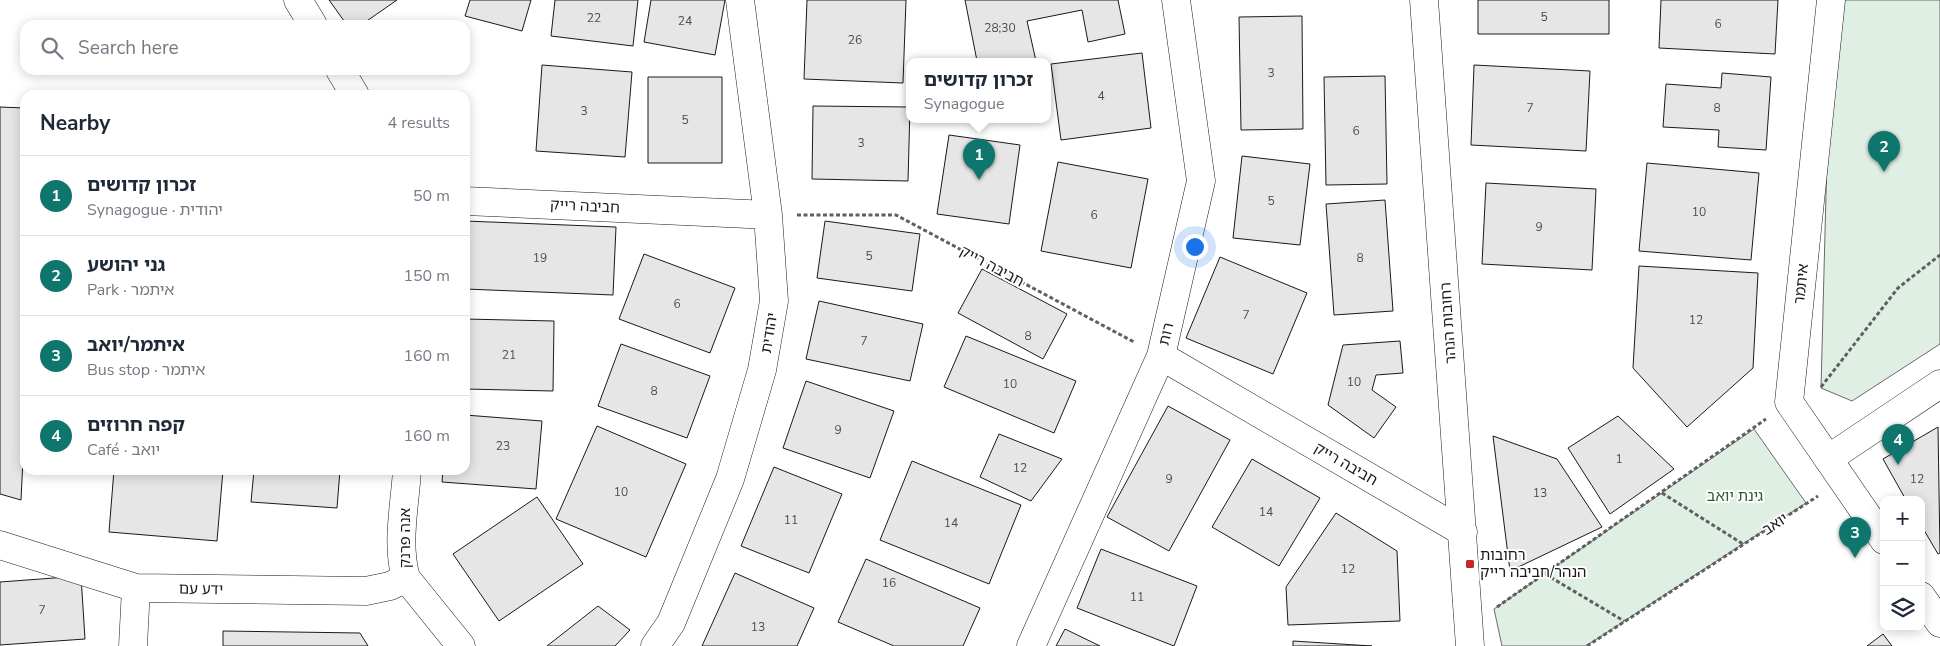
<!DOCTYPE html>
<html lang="en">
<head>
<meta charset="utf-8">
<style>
  :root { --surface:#fff; --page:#f2f2f3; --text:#1f2937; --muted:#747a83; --line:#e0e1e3; --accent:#0f766e }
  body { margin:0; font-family:"Nunito Sans","Noto Sans Hebrew",sans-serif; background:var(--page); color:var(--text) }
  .controls { position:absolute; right:15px; bottom:15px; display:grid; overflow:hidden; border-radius:10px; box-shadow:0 2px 12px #0003 }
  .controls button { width:45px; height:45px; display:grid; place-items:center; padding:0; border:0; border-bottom:1px solid var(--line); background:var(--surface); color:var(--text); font:25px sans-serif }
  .you { position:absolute; left:1194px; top:246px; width:18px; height:18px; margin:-12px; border:4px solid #fff; border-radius:50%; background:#1a73e8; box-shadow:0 0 0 8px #1a73e833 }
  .badge { display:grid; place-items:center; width:32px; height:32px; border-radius:50%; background:var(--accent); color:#fff; font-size:16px; font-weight:700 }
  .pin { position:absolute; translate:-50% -41px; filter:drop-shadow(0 1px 2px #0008) }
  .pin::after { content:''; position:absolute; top:26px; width:18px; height:15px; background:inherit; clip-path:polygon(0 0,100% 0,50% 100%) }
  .popup { position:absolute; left:906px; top:58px; width:145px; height:65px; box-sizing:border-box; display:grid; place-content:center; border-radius:10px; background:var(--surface); filter:drop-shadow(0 1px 4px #0005); font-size:16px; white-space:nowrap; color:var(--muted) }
  .popup b { font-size:19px; color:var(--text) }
  .popup::after { content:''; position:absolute; left:50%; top:100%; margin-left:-10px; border:10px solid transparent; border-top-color:var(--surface) }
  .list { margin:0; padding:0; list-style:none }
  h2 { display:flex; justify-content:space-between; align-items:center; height:65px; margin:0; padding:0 20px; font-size:21px }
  h2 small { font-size:16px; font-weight:400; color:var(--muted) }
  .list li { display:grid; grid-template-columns:32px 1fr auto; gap:15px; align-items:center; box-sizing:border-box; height:80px; padding:0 20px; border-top:1px solid var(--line) }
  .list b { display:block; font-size:19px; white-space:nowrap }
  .list p { margin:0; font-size:16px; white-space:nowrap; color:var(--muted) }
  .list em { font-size:16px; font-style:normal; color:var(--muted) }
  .icon { flex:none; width:28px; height:28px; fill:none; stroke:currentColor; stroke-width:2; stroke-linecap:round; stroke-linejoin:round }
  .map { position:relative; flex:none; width:1940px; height:646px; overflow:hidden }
  .search { position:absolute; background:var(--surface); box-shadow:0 2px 12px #0003; left:20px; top:20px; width:450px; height:55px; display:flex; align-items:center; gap:12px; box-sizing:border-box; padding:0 18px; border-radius:15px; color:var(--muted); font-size:19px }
  .panel { position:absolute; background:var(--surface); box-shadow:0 2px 12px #0003; left:20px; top:90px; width:450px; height:385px; border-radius:15px }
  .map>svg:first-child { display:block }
  .green { fill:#e0efe3; stroke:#6a6a6a }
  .building { fill:#e6e6e6; stroke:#1a1a1a }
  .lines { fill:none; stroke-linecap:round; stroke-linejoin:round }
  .minor-casing { stroke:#1a1a1a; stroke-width:29 }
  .path { stroke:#5f5f5f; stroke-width:3; stroke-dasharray:4 2.5; stroke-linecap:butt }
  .minor { stroke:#fff; stroke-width:28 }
  .poi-dot { fill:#c62828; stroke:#fff; stroke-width:2 }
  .labels { text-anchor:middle; stroke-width:4; stroke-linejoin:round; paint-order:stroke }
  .number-label { font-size:12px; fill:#4d4d4d }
  .street-label { font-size:15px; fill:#1a1a1a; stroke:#fff }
  .park-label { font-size:15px; fill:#2b5a34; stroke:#fff }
  .poi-label { font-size:15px; fill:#1a1a1a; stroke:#fff; text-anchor:start }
</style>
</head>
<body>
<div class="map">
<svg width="1940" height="646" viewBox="0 0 1940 646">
  <rect width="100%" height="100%" fill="#fff"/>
  <path class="green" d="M1831,0h109v344l-88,57 -31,-13z
    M1754,429l52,74 -220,143h-84l-8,-37z"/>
  <path class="building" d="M329,0h68l-36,25h-14z
    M470,0h61l-9,31 -57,-15z
    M555,0h83l-5,46 -82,-10z
    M651,0h74l-10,55 -71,-13z
    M807,0h99l-3,83 -99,-4z
    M965,0h153l7,34 -37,8 -6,-32 -55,11 9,40h-59z
    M1478,0h131v34h-131z
    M1661,0h117l-3,54 -116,-6z
    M1302,16l1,113 -62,1 -2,-113z
    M1142,53l9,75 -90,12 -10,-76z
    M542,65l90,7 -7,85 -89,-6z
    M1474,65l116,6 -4,80 -115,-6z
    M1722,73l49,4 -5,73 -48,-3 1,-17 -56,-3 3,-43 55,4z
    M1385,76l2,108 -61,1 -2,-108z
    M648,77h74v86h-74z
    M813,106l97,1 -2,74 -96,-2z
    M0,107l25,1v311l-4,81 -21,-6z
    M949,135l71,10 -11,79 -72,-10z
    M1242,156l68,8 -10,81 -67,-7z
    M1058,162l90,17 -17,89 -90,-17z
    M1647,163l112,10 -8,87 -112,-9z
    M1486,183l110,6 -4,81 -110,-6z
    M1385,200l8,111 -59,4 -8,-111z
    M465,221l151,6 -3,68 -148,-6z
    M825,221l95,13 -8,57 -95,-13z
    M644,254l91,34 -25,65 -91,-34z
    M1220,257l87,36 -34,81 -87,-36z
    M1639,266l119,7 -5,95 -66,59 -54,-59z
    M982,269l85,45 -24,45 -85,-46z
    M819,301l104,23 -13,57 -104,-22z
    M465,319l89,2 -1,70 -88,-2z
    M966,336l110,45 -22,52 -110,-46z
    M1400,341l3,32 -27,2 -4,15 24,17 -22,31 -46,-33 15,-60z
    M621,344l89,32 -23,62 -89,-32z
    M806,381l88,30 -24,67 -87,-30z
    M1168,406l62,34 -61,111 -62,-34z
    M465,415l77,6 -6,68 -94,-7 1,-12h22z
    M1618,416l56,53 -64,45 -42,-66z
    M597,426l89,38 -40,93 -90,-38z
    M1938,427l2,126 -2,1 -17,-29v-25h-15l-23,-41z
    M999,434l63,25 -31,42 -51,-24z
    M1493,436l64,23 45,68 -92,44z
    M1252,459l68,39 -41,68 -67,-39z
    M912,461l109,44 -32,79 -109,-44z
    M774,467l68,27 -33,79 -68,-27z
    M114,470h109l-6,71 -108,-9z
    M254,470h86l-3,38 -86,-6z
    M537,497l46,67 -84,57 -46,-67z
    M1336,513l61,38 3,70 -112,4 -2,-38z
    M1101,549l96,37 -23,60 -97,-38z
    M866,559l114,49 -17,38h-69l-56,-24z
    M735,573l79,35 -17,38h-95z
    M81,576l4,63 -85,6v-63z
    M598,606l32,24 -15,16h-68z
    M1065,629l35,17h-44z
    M223,631l137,2 8,13h-145z
    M1883,634l9,12h-25z
    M1293,641l79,5h-79z"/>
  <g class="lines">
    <g class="minor-casing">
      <path id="minor" d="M298,0l15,25
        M1424,0l46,646
        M1831,0l-42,402 95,138
        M340,70l15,25
        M465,201l303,14
        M1161,356l302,176
        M1828,459l112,-75
        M407,470c-2,35 -11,74 -1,108l55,68
        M0,545l136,43 230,3 24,-5 16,-8
        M1921,596l19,27
        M133,646l3,-58
        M655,646l16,-23 59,-144 32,-109 12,-69 -6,-86 -28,-215
        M1031,646l130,-290 40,-175 -25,-181"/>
    </g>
    <path class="path" d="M797,215h99l238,127
      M1821,387l77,-99 42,-33
      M1662,493l81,51
      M1545,574l79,47
      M1497,607l269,-188
      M1587,646l231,-150"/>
    <use href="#minor" class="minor"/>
  </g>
  <rect class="poi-dot" x="1465" y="559" width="10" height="10" rx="2.5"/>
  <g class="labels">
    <g class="number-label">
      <text x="1544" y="21">5</text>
      <text x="594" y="22">22</text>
      <text x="685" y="25">24</text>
      <text x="1718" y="28">6</text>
      <text x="1000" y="32">28;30</text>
      <text x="855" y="44">26</text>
      <text x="1271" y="77">3</text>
      <text x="1101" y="100">4</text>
      <text x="1530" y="112">7</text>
      <text x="1717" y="112">8</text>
      <text x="584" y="115">3</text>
      <text x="685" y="124">5</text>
      <text x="1356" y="135">6</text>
      <text x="861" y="147">3</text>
      <text x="1271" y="205">5</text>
      <text x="1699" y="216">10</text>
      <text x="1094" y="219">6</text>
      <text x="1539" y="231">9</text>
      <text x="869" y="260">5</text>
      <text x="540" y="262">19</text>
      <text x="1360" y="262">8</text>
      <text x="677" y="308">6</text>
      <text x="1246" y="319">7</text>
      <text x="1696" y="324">12</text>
      <text x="1028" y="340">8</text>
      <text x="864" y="345">7</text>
      <text x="509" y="359">21</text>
      <text x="1354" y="386">10</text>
      <text x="1010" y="388">10</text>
      <text x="654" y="395">8</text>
      <text x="838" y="434">9</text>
      <text x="503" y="450">23</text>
      <text x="1619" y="463">1</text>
      <text x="1020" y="472">12</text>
      <text x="1169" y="483">9</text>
      <text x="1917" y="483">12</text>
      <text x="621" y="496">10</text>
      <text x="1540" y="497">13</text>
      <text x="1266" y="516">14</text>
      <text x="791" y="524">11</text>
      <text x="951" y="527">14</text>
      <text x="1348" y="573">12</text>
      <text x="889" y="587">16</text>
      <text x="1137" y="601">11</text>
      <text x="42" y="614">7</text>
      <text x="758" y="631">13</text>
    </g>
    <g class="street-label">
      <text transform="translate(585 206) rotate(3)" y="5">חביבה רייק</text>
      <text transform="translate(992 266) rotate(28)" y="5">חביבה רייק</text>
      <text transform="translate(1801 284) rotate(-84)" y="5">איתמר</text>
      <text transform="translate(1448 323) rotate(-94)" y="5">רחובות הנהר</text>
      <text transform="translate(769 333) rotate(-81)" y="5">יהודית</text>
      <text transform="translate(1166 334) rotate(-77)" y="5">רות</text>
      <text transform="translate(1346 464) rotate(30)" y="5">חביבה רייק</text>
      <text transform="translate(1775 524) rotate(-33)" y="5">יואב</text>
      <text transform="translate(405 538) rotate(-90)" y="5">אנה פרנק</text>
      <text transform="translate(201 589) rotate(1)" y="5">ידע עם</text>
    </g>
    <g class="park-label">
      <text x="1735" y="501">גינת יואב</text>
    </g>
    <g class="poi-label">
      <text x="1480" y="560">רחובות<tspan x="1480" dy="17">הנהר/חביבה רייק</tspan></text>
    </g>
  </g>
</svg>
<div class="controls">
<button>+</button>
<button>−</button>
<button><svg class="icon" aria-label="layers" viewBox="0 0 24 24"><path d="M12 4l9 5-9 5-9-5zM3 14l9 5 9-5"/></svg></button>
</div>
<div class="you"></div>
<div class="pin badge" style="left:979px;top:180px">1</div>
<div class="popup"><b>זכרון קדושים</b>Synagogue</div>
<div class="pin badge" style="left:1884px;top:172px">2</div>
<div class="pin badge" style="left:1855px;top:558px">3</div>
<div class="pin badge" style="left:1898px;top:465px">4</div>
<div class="search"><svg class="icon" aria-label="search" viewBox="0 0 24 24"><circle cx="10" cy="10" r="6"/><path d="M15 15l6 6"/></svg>Search here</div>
<section class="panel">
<h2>Nearby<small>4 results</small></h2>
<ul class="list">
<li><span class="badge">1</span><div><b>זכרון קדושים</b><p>Synagogue · יהודית</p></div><em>50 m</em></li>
<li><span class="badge">2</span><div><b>גני יהושע</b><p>Park · איתמר</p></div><em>150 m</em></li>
<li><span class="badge">3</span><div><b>איתמר/יואב</b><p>Bus stop · איתמר</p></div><em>160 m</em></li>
<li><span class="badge">4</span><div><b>קפה חרוזים</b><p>Café · יואב</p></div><em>160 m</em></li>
</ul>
</section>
</div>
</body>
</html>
